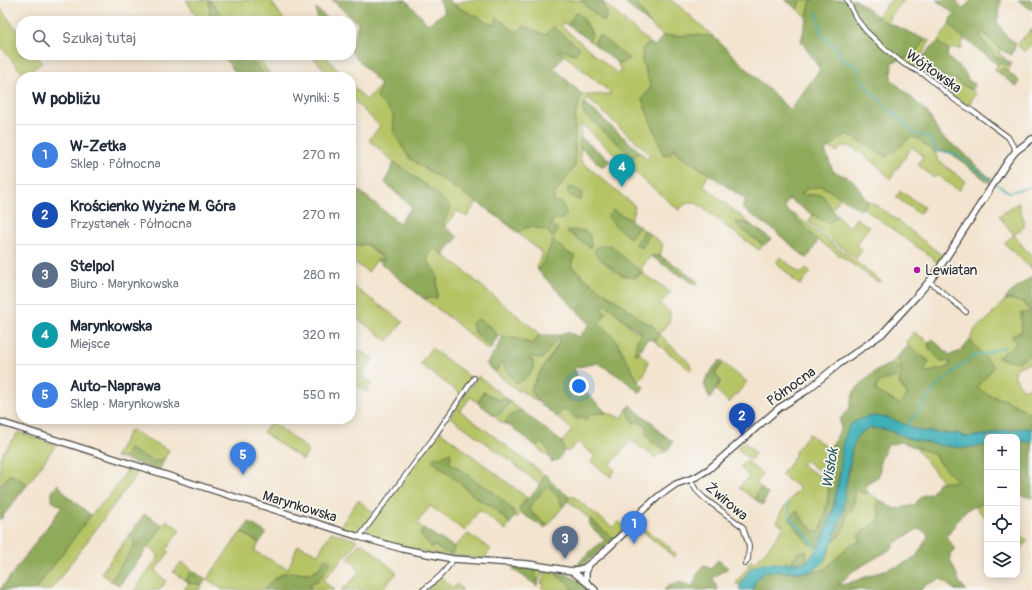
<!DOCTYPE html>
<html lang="pl">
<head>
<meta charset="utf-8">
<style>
  :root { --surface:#fff; --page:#f2f2f3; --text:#1f2937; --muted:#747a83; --line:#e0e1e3; --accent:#1a73e8 }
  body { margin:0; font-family:Pangolin,sans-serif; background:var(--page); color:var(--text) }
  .controls { position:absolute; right:12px; bottom:12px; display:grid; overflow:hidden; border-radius:8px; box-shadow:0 2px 10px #0003 }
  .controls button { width:36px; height:36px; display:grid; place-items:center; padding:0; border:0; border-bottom:1px solid var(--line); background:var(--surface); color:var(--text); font:20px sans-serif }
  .you { position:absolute; left:579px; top:386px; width:14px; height:14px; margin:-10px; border:3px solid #fff; border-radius:50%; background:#1a73e8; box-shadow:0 0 0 6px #1a73e833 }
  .badge { display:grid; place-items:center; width:26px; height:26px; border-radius:50%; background:var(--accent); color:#fff; font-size:13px; font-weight:700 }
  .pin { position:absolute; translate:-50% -33px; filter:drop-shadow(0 1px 2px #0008) }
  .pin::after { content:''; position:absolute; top:21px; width:14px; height:12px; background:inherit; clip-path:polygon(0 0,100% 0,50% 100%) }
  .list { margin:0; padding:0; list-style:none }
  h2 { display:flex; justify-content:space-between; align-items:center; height:52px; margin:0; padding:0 16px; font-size:17px }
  h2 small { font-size:13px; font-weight:400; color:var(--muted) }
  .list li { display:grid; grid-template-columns:26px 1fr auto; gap:12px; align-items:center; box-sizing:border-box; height:60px; padding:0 16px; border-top:1px solid var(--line) }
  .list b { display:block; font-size:15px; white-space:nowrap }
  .list p { margin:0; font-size:13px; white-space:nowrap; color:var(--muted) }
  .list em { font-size:13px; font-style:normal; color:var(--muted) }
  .icon { flex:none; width:22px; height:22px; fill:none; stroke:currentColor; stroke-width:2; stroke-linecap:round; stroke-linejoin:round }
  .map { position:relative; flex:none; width:1032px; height:590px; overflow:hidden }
  .search { position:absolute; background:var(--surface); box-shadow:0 2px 10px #0003; left:16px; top:16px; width:340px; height:44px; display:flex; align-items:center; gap:10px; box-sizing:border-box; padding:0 14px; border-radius:16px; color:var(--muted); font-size:15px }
  .panel { position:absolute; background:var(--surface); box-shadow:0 2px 10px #0003; left:16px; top:72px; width:340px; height:352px; border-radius:16px }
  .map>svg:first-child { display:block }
  .green { fill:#b6c466; stroke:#707848; fill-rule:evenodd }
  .forest { fill:#90aa5b; stroke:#5e6a43; fill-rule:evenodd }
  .water { fill:#3fb0b8; stroke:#356e72 }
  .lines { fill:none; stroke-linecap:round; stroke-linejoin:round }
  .stream { stroke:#3fb0b8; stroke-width:1.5 }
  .street-casing { stroke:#494744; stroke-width:6 }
  .secondary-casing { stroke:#494744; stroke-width:8 }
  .street { stroke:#fff; stroke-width:4 }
  .secondary { stroke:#fff; stroke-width:5.5 }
  .poi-dot { fill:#b5179e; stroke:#f6f6f2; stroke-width:1.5 }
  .labels { text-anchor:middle; stroke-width:3.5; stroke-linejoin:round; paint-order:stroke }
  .street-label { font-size:14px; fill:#2b2b2b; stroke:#f6f6f2 }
  .poi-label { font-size:14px; fill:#2b2b2b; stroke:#f6f6f2; text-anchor:start }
  .water-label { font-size:15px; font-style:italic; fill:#325a5c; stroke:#f6f6f2 }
</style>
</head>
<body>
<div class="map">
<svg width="1032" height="590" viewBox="0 0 1032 590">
  <rect width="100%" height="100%" fill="#f6f6f2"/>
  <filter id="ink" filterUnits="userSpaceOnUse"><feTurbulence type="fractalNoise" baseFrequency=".025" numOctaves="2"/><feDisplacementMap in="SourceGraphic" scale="8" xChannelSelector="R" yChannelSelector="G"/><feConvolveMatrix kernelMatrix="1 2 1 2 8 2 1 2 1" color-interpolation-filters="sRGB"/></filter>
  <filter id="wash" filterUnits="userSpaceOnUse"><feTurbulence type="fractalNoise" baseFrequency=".012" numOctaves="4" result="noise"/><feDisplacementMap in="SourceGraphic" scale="16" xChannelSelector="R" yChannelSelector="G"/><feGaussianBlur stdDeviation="0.9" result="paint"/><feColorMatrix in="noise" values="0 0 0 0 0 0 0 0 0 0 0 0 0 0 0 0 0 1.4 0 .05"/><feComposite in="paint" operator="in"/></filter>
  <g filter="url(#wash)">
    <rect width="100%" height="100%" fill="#f3e4cf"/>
    <path class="green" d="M186,0h23l1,21h-11z
      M210,0h39l1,2 2,-2h18l15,21h-59z
      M465,0h115l24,22 3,-8 -5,-13 48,42 -7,5 -1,12 9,27 12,68 7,-1 4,-7 1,1 6,9 13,7 15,10 -6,11 50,41 -11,-4 -6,1 4,5 23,17 -4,5 -33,-24 -31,-24 -10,2 -6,6 -23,-19 -75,-67 -1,36 55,46 -4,14 -18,-10 17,27 9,-11 5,4 -9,14h10l5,-10 13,10 -3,12h-9l-9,11v6l29,19 -11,12 10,8v9l-10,13c9,12 23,20 32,33l-2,3 -37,-30h4l-4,-14 -10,-5 -19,-15 -32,-22 -21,-18 3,-10 -6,-3 -15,-12 -8,18 -7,12 -1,-6 6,-11 -1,-1 -39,-32 4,1 13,10c8,-9 19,-3 29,-1v3l5,4 -3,-12 3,-7v-24l21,-29v-50l7,-22 7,1 21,-1v-2l-52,-42 -5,-23 -8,8 -20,-9 -9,6 -19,-14 -2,9 -41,-22zM576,12c5,3 14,17 16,22l-3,6 5,4 4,-8 31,23 -10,5 -1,2 4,3 -4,5 -57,-48 2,-3 5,2zM588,97v2l62,55 -3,4 -7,-6 -7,5 -51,-47zM611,245l11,11 20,17 -48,-21z
      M634,0h10l4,3 3,-3h19l7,4 37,33 -17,-2 -34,1 -13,-12z
      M801,0h10l-4,18 -10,-9z
      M891,0h13l-15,18 -1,5 -6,-3 -5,-4z
      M0,8l21,27v20h15l6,8 -18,12 -24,-29z
      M949,25l16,14 -4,5 1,2 -2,4 -4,-2 -5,1 -2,2 -11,-9z
      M1032,29v16l-1,-1 -6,8 -7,-6 2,-5z
      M984,33l17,16 -2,4 9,8 -6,-2 -6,-1 -4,-7 -5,-5 -8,-11z
      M925,39l5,2 -16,27 -13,-8 12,-4z
      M247,55h20l-7,5 12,17h-5l-12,-13 -5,-1z
      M311,55h13l20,22h-13z
      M999,63l12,2 -3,6 -4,-3 -5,3v2l-5,-3 3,-4v-2z
      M934,73l17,5 25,15 -8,13 -15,-10 -24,-20v-2z
      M351,84l15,16 15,-15 -4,13 16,16 1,19 79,67 4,2 -10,15 -10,-6 -12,15 -2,-1 -9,-34 -40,-29 -25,-22 11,-14 -29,-28z
      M847,134l40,23 24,-20 6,1 18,14 3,8 27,21 -6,10 -22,-16 -3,3 -16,-13 5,-9 -11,-9 -22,32 -12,-13 -13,-10 -16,-10h-7l-5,6 -8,-5z
      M822,186l19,11 -9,13 -10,-15h-21l5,-6z
      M900,191l24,16 -5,7 -23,-17z
      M866,199c27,16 52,38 77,57l-5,7 -15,-12 -60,-43 5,-5z
      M1019,202c0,7 2,12 6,18l-2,3 2,3 -11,9 12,15 6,5v14l-28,-26 10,-8 -15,-19z
      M791,214h3l88,68 -6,-1 -58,-41z
      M813,215l16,9 8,-8 13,11 6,-9 13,9 -13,18 6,5 -6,9 -48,-37z
      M366,244l19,17 -8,-1 -9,12 -17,-12v-13z
      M433,247l27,20 27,24 51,41 1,3 -6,10 -19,-7 -16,-2 -4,-6 -12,-9 -7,12 16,15 -2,3 -35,-30 -31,-23 14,-1v-22l-10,-15z
      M780,257l21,17 5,-6 5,4 -11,13 -8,-5 1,-2 -17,-15z
      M351,285l52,37 -15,19 -37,-27z
      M1009,299l15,4 6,9 -8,19 -10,6 4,7 3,18 13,-9v9l-16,6 -2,6 8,16 10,-3v26h-2l-24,-13 -15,-4 -15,-8 3,-36 -9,-12c3,-8 6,-15 15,-18l20,-22z
      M604,303l19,16 10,10 9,5 -7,20 4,-1 9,8 -3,13 -7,7 -22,-41 -18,-17 5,-5 3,-6 -5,-2z
      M914,332l15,10v7l22,13 -4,6 -24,5 6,-12 -21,-15 -1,-5z
      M560,335c-1,13 -10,20 -16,31 -5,7 -9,15 -13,23l7,13 -18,-12 -2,1 -23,-19 6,-9h2l7,14 20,-21 4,1z
      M351,345l22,14 -10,17 9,7 -6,9 -15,-10z
      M431,348l33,24 7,6 -10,16 -41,-30z
      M896,358l6,8 -3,17 9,13 -9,8 -24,-14 4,-8 21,-14 -8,-5z
      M723,363l24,19 -18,21 -13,-13 5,-9 -6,-7z
      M478,376l27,21 -6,3 -16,-8 -5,11 -7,-6 -11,14 64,48 17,13 3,3 -4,10 -35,-28 -55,-40z
      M510,402l11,8 -11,6 -5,8 -6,-3 -4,-5 5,-2z
      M562,409l3,1 12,9c6,-4 25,-8 32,-6 5,2 9,4 13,5l5,-9 7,14 4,-2 9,6 4,14 16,10 -9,4 -3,3 -24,-18 -21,25 5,5 -4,7 -20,-15 4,-6 -17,-14 -9,9h-5l-2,-9 10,-12 -15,-13z
      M272,422l37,28 -6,10 -40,-28z
      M130,430l39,20 -4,8 -10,4 -26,-13 -5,10 -9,-2z
      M440,431l85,65 1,4 -7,8 2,5 -4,5 -2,-1 -2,-7 -22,-20 -13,-7 -29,-21 1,-10 -9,5h-6l3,9 22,17 16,15 12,6 22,19 -4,7 -27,-20 -14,21 -35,-25 -13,17 7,6 -4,4c4,12 22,16 32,20l2,-6 14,-13 23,15 -7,10 -54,-6 -64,-16 -2,-3 1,-2z
      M18,432l38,13 -28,39 -18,-10 -10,13v-30z
      M809,434l23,17c1,9 -5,16 -10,22l-17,-13 -3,5 17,11 10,12 -2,16 -6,26 -3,3 -13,-10 -8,-12 -7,9 19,24 7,1 3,2 -1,2 -11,12 -1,-10 -8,1 -8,12 -28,-1 -17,13 -4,7 -4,2v-4l12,-16 -1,-1 3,-3 5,1 20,-24 8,-12 -8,-4 8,-15 16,-19 -19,-13 15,-20 -2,-2z
      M744,442l12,11 -6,7 -13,-12z
      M541,443l7,6 2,9 -14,-11z
      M915,447l19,7 6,10 17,16 -5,2h-9z
      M746,460l17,15 -7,8 6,5c-5,3 -6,6 -6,12l-17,-12 10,-11 -9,-9z
      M129,468l10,3 -88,119h-16l56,-75 18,-19z
      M548,486l10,11 5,10 -15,18 -10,-7 -8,-7v-5l10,-12z
      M855,490l9,3h4l13,8 -5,4 5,12 -22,18 1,7 -9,2 -27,26 -13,2c15,-10 16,-15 22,-32l4,-1 9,-16v-9l9,-17z
      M568,496h5l39,31 6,-6 7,6 -11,12 -46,-38z
      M358,500l15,12 1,3 -15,19 -20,-6z
      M983,503l4,4v12l-12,-12z
      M167,520l13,10 -14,20 3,2 -14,19 11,10 -6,9h-26l24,-32v-4l-10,-7z
      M637,524l33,23 -1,2 7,5 -2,3 -39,-32z
      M241,532l18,11 -5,8 34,18 10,-24 20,9 13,-22 26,8 -11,17h-2l-21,24 11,9h-25l2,-6 9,-5 -2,-10 -8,4h-27l-10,7 -9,10h-41l-16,-11z
      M1017,532l11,9 -9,8 -2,-2z
      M130,534l5,10 -24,37 -10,-8z
      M361,544h3l33,29 -16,17h-12l-2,-1 -1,1h-25l15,-13 2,-4 -2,-9 -8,-5 10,-14z
      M182,562l10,8 -6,11 -13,-9z
      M535,569l9,1 -6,13 -3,-10z
      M547,571l8,1c5,8 14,8 17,18h-27l-4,-3 3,-2 -3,-2z
      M441,577l12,11 4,-4 6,6h-36z
      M189,583l13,2 -3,5h-15z"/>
    <path class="forest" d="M209,0h1l16,21h-16z
      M332,0h74l22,24 17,-12 -6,-12h10l5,5 41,21 2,-8 19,14 9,-6 20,9 8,-8 27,21 -5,6 -16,-4 5,6 -10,12 28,26 -7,22v50l-21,29v8l7,-1 6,12 -4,5h-9l-3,7 7,3 -4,9 -5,-4v-3c-10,-2 -21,-8 -29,1l-13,-10 -4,-1 -26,-19 -4,-2 -64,-42 -15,-25 -1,-19 -16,-16 4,-13 -30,-33v-13l4,-2 3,-14z
      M580,0h21l6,14 -3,8z
      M621,0h13l16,24z
      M785,0h16l-4,9z
      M811,0h45l26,20 43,19 -12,17 -21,6 -1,17 36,33 13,23 24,18 14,15 14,11 -3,4 -30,-24 -12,-8 -12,1 -18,-14 -6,-1 -24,20 -40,-23 -22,16 8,21 20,9 15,23 -7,7 -39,-24 -16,3 -5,6h21l15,21 -8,8 -16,-9 -24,-16 -5,8 34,33c-3,5 -7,15 -12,18l-29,-25 -3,-3 -31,-21v-6l2,1v-5l-51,-35 -13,-7 -6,-9h-1l-4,6 -6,1 -22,-56 9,-12 -9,-27 1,-12 7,-5 5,3 8,-10 34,-1 17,2 76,73 30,-41 -19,-28z
      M936,0h20l6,8 4,-2 5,-6h30l-4,22 10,15 9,6 -4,12 -9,-4 -19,-18 -5,3 8,10 5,5 4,7 6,1 9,3v3l-12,-2 -2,1 -36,-28 -12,-11 2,-8 5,-2z
      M1018,0h14v11l-3,-3z
      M316,8l14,13h-13z
      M576,12c5,3 14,17 16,23l-3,5 -21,-15z
      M598,36l4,1 27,22 -10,5 -25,-20z
      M938,42l11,9 -2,5 7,7 11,9 3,8 7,4 -3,6 -21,-12 -17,-5 -8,1 -9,-5c3,-10 12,-21 21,-27z
      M222,55h25l3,8 5,1 12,13h-28z
      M1004,68l15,13 -2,6 -18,-14v-2z
      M585,103l55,49 -7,5 -48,-42 -3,-5z
      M580,137l30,23 -6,7h-2l-22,-20z
      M394,162l40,29 17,16 -8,18 15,12 -15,17 -10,-7 -6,13 10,15v23h-14l-25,-20 -21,-18h8l-18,-16 -16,3v-63l48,39 13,-16 -27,-24z
      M569,187l5,1 9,5 -3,8 -9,-5 -4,-5z
      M613,210l26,16 -9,12c-8,-6 -17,-13 -22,-22z
      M736,222c14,0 24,9 35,17l-7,6 -24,-17z
      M571,230l14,1 5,4 1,13 -25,-17z
      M644,230l6,4 -8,14 -7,-4z
      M553,240l15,13 7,3 -4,10 21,18 32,22 19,15 10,5 6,8 -2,6 -10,-1 -8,14 -5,1 4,-17 4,-4c-14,-8 -25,-21 -38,-29l-3,5 5,3 -3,6 -5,5 18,17 22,41 6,6 -4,6 -17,-14 -25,-16 -24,5 8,20 25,25 -17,1 -4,7 -5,-4 -4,2 -12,-9 -3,-1 -5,8 -19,-15 -7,-13c4,-8 8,-15 13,-23 6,-10 16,-18 16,-31l-18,24 -12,-3 -2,2 5,2c0,3 1,5 0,8 -2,7 -10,13 -17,15l-6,-6 -7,-14h-2l-6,9 -9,-8 10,-14 7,-13 11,1 19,6 6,-9h21l5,-3 5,1 9,4 11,-13 -52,-53 7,-12z
      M611,245l11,11 20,17 -8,5 -13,-3 -21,-16 -6,-7 3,-5z
      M651,256h9l20,12 18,14 -2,3 -23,-14z
      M1031,277l1,1v75l-13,9 -22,-4 19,-14 -5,-8 11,-5 -1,-18 9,-1 -6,-9 -15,-4 -4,1 4,-6z
      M477,319c8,4 16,10 21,17l-7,12 -16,-15 -3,-9z
      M933,339l1,2 16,14 11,-4 9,-11 24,27 -17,21 14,8 15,4 24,13h2v16l-8,-1 -20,3 -17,4 -20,2 -9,-3 -38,-3 -31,-13 -23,-1 -14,6 -4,5 -13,68c-1,18 -9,35 -16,51l-3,-2 -7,-1 -19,-24 4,-8 3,-1 8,12 13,10 3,-3 6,-26 2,-16 -10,-12 10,-11 3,-11 -1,-8 10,-17 -1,-10 9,-10 5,-18 6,-6 14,-13 18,-9 8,5 -4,9 -17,5 -4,8 24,14 9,-9 -9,-12 3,-17 -6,-8 12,-12 21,15 -5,12 23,-5 4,-6 -10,-1 -12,-12v-7z
      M720,360l3,3 -8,11 6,6 -11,19 -6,-15 6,-12z
      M483,392h1l15,8 6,-3 5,5 -10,12 -5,2 -17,-13z
      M630,405l9,8 14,10 6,8 14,11 -6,9 -16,-10 -5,-7 1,-7 -9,-6 -4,3 -7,-15z
      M521,410l41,32 2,9 -6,9 -7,2 -3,-13 -7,-6 -5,3 -23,-18 -8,-4 4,-8z
      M870,428l14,1 12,4 11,5 31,7 26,3 23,-3v56l-22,10 -9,12 -9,14 8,13 -5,3v6l10,24 6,7h-11l-14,-11 -15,6 -5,5h-169l4,-10 6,-6 6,-3 36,2 20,-3 27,-26 9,-2 -1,-7 22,-18 -5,-13 5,-3 14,8 19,-4 8,-9 10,-3 7,-11h13l5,-2 -17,-16 -6,-10 -33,-12 -13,3 -8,16v11l-2,5 -9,5 -3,6 2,5h-4l-9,-3v7l-3,12 -6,5v9l-9,16 -4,1c8,-23 11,-47 16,-71 2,-10 1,-21 6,-30 3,-6 10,-9 15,-11zM918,529l7,3 3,4 -12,21 -19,10h-4l-47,17 -8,1 15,-14 40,-23v-4z
      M1017,441l15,1v56l-12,-3 -3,5z
      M129,449l26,13 10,-4 -6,13 -35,-12z
      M450,452l1,5 -2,5 15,10 14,11 13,7 22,20 2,7 -5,6 -22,-19 -12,-6 -16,-15 -27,-22 2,-4h6z
      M10,474l18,10 -28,36v-33z
      M544,475h3l4,7 17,14v5l-5,6 -5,-10 -10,-11 -8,8 -10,12v5l8,7 10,7 -3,3 -24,-15 -2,-5 7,-8v-1c10,-6 14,-14 18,-24z
      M58,484l11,15 1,-1 21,17 -56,75h-35l62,-83 -10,-6v-9z
      M762,488l6,6 -5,11 -7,-5c0,-6 1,-9 6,-12z
      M144,514l19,11 -15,22 -28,38 -5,-2 -4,-2 24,-37 -5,-10z
      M590,519l24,20 -30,25 -5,3 -1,-2c4,-9 19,-19 27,-25l-17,-16z
      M249,522l17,11 -7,10 -17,-11z
      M424,529l30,18 -2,7 -12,-4 -3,-4 -6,1c-3,-6 -9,-8 -11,-14z
      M803,551h3l1,10 -5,2 -12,1 8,-12z
      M325,558l6,4 -11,17 -9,5 -2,6h-45l9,-10 10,-7h27l9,-4z
      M718,560l10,8 -15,10 5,12h-54l5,-4 9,-4 15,4 4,-11 6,-10 8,4z
      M513,567l22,2v4l3,10 -1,3 -24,-17z
      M192,570l14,10 -4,5 -13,-2 -3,-2z
      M555,572c18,4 21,6 34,18h-17c-3,-10 -12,-10 -17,-18z"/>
    <path class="water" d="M876,416l13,2 31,13 38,3 9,3 20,-2 17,-4 20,-3 8,1v13l-15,-1v-4h-30v8l-23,3 -26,-3 -31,-7 -11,-5 -12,-4 -14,-1 -9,4 -5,6 -4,11 -3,19 -4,21 -2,22 -5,15 -11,30 -6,9 -10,7 -43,-1c-10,5 -12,9 -16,19h-13l1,-4 5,-10 6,-8 11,-5h40l5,-2 11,-12 8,-19 8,-23 1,-11 5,-21 2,-30 6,-17 4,-5 14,-6z"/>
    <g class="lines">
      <path class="stream" d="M817,11l4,23 16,15 6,12 12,4 9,19 12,13 40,37 12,3 10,15 17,1 35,27
        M996,184l13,8 23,-5
        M907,426l4,-7 6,-5 18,-26 36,-31 17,-4 4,-2 12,-4
        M789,504v11l2,3 22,25v2l5,4"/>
    </g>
  </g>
  <g filter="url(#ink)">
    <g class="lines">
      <g class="street-casing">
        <path id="street" d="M847,0l9,18 10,13 20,19 18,14 21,11 30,25 19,12 34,25 8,14
          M929,281l37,31
          M690,479l6,11 8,8 39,29 6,19 -1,13 -3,5
          M360,537l3,-5 69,-92 42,-62
          M423,590c12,-9 23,-18 30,-31"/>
      </g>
      <g class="secondary-casing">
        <path id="secondary" d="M0,422l360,115 43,12 50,10 75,5 44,7 14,11 9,8
          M572,571l12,-3 17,-13 27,-26 15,-19 16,-14 17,-12 20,-7 13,-8 70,-61 27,-17 33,-27 43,-30 39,-43 15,-18 17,-26 55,-86 8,-10 16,-12
          M586,582v-10l3,-7"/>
      </g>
      <use href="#street" class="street"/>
      <use href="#secondary" class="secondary"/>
    </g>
  </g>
  <circle class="poi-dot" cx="917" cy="270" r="4"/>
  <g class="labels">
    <g class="street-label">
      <text transform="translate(934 71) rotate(35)" y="5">Wójtowska</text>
      <text transform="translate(791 386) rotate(-36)" y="5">Północna</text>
      <text transform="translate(727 501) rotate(40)" y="5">Żwirowa</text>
      <text transform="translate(300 506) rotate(17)" y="5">Marynkowska</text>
    </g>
    <g class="poi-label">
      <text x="925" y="275">Lewiatan</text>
    </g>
    <g class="water-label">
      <text transform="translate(830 468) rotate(-81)" y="5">Wisłok</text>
    </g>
  </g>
</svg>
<div class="controls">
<button>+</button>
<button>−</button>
<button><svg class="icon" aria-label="locate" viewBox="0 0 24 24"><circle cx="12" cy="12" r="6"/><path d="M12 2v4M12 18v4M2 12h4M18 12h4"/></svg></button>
<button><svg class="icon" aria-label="layers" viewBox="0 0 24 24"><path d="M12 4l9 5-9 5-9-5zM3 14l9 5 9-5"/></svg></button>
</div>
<div class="you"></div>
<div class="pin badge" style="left:634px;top:544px;background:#3f7fe0">1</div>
<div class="pin badge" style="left:742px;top:436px;background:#1a4fb4">2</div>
<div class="pin badge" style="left:565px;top:559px;background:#5c6f8a">3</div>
<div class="pin badge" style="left:622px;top:187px;background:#0f9aa8">4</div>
<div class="pin badge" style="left:243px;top:475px;background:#3f7fe0">5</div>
<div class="search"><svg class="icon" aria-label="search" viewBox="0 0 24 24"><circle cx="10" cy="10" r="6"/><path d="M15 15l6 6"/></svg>Szukaj tutaj</div>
<section class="panel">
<h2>W pobliżu<small>Wyniki: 5</small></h2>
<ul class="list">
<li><span class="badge" style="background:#3f7fe0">1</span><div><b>W-Zetka</b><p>Sklep · Północna</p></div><em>270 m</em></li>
<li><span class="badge" style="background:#1a4fb4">2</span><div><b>Krościenko Wyżne M. Góra</b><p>Przystanek · Północna</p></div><em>270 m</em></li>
<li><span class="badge" style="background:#5c6f8a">3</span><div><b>Stelpol</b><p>Biuro · Marynkowska</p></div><em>280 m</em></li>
<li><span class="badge" style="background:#0f9aa8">4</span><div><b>Marynkowska</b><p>Miejsce</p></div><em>320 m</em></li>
<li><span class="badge" style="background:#3f7fe0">5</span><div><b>Auto-Naprawa</b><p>Sklep · Marynkowska</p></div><em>550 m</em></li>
</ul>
</section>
</div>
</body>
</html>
